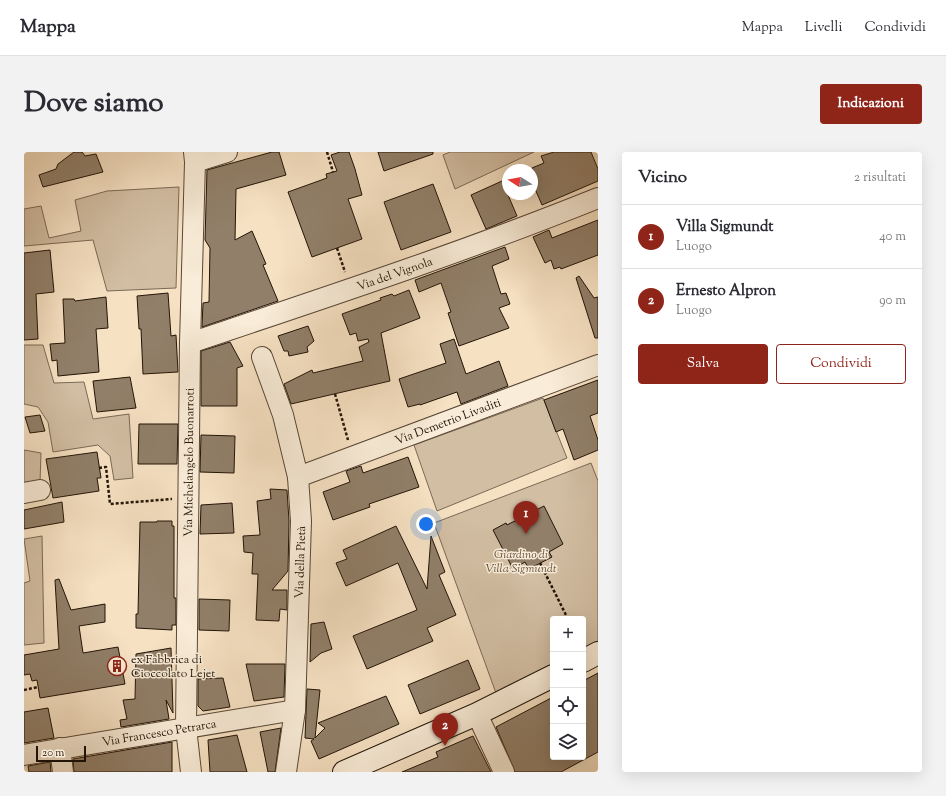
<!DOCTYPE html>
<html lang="it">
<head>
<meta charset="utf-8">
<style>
  :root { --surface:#fff; --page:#f2f2f3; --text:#2b2b33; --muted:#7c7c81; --line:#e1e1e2; --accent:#8f2418 }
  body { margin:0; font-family:"Sorts Mill Goudy",serif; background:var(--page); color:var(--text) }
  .controls { position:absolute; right:12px; bottom:12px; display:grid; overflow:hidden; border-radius:4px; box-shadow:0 4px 16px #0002 }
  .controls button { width:36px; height:36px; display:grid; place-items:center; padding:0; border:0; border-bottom:1px solid var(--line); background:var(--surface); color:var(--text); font:20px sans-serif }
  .compass { position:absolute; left:478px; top:12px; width:36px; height:36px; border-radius:50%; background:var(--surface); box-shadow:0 4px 16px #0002; rotate:281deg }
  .scale { position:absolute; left:12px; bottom:10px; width:50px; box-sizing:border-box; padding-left:4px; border:2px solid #231407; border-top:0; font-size:11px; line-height:14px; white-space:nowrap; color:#231407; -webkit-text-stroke:3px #f9ecd8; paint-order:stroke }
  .you { position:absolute; left:402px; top:372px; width:14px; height:14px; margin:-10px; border:3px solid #fff; border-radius:50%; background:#1a73e8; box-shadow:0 0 0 6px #1a73e833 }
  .badge { display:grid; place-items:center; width:26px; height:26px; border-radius:50%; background:var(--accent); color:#fff; font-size:13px; font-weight:700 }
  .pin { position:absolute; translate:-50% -33px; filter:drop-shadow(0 1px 2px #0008) }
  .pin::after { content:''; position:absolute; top:21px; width:14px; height:12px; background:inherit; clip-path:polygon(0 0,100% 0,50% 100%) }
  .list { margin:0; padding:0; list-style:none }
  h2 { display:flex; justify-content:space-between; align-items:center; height:52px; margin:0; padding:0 16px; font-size:17px }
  h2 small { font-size:13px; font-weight:400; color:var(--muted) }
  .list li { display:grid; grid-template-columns:26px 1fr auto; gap:12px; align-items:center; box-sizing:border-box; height:64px; padding:0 16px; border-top:1px solid var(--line) }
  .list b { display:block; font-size:15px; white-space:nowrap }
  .list p { margin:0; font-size:13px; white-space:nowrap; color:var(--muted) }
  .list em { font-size:13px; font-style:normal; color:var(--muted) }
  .actions { display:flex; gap:8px; padding:12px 16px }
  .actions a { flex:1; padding:9px 0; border:1px solid var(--accent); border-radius:4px; text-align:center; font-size:14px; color:var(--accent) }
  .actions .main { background:var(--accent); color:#fff }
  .icon { flex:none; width:22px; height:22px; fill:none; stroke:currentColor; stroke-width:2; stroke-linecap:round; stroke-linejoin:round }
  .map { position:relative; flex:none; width:574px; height:620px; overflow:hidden; border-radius:4px }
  header { display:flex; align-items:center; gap:24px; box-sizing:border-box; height:56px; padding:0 20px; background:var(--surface); border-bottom:1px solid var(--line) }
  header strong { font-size:19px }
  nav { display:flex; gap:22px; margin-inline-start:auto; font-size:14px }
  .intro { display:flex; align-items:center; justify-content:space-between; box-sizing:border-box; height:96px; padding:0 24px }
  h1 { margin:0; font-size:28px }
  .button { padding:10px 18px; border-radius:4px; background:var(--accent); color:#fff; font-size:14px; font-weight:700 }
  main { display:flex; gap:24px; padding:0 24px }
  aside { flex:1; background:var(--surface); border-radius:4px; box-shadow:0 4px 16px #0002 }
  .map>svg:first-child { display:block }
  .green { fill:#d2bea3; stroke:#7a6955 }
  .building { fill:#917f69; stroke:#231407 }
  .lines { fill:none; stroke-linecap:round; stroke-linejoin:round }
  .street-casing { stroke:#584736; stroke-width:22 }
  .secondary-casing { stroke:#231407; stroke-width:24 }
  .path { stroke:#231407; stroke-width:2.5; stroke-dasharray:3 2; stroke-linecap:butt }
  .street { stroke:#f9ecd8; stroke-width:20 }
  .secondary { stroke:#f9ecd8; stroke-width:22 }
  .labels { text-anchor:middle; stroke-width:3; stroke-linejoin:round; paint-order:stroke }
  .street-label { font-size:12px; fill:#231407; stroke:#f9ecd8 }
  .park-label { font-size:12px; font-style:italic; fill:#60503e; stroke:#f9ecd8 }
  .poi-label { font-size:12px; fill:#231407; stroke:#f9ecd8; text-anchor:start }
</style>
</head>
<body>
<header>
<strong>Mappa</strong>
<nav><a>Mappa</a><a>Livelli</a><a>Condividi</a></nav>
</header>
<div class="intro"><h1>Dove siamo</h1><a class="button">Indicazioni</a></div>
<main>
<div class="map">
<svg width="574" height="620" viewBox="0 0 574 620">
  <rect width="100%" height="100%" fill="#f6e1c3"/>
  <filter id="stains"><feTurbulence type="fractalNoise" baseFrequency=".005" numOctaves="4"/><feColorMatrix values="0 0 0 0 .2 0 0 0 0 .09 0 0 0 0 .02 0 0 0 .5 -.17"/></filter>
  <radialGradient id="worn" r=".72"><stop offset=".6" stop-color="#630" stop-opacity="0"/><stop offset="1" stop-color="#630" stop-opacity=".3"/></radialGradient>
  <path class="green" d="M426,0h84l-79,37 -12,-34z
    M155,35l-3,101 -69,3 -14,-51 -69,6v-37l17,-3 8,32 32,-7 -6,-31 32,-9z
    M0,193h19l11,38 30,-1 9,37 36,-5 4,64 -19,2 -4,-24 -12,-11 -45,7 -5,-30 -10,-15 -14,-3z
    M519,246l24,60 -130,53 -23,-66z
    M0,298l17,3 -1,29 -16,3z
    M567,311l7,18v160l-15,7v-29h-30v45l-57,29 -62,-170z
    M18,384l2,107 -20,2v-62l6,-2 -6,-42z"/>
  <path class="building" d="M50,0h8l3,4 11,-2 7,18 -60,15 -4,-12 17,-6 2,-5z
    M248,0h7l7,23 -50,14 -1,51 17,-9 14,33 -3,1 15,36 -76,26 1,-24 6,-1 1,-54 -5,-8 2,-70z
    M316,0h9l6,17 7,26 -14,4 14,40 -50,18 -24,-65 39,-14 -1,-4 11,-3 -6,-16z
    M354,0h55v2l-49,17z
    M530,0h37l7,17v12l-56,24 -10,-23v-14l12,-5 -3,-7z
    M478,29l15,35 -31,13 -15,-34z
    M409,32l18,48 -50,18 -17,-48z
    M574,68v35l-37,14 -1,-2 -6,2 -3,-9 -6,3 -12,-26 16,-7 3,8z
    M481,95l4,12 -17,7 9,28 5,-1 4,11 -11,4 10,20 -50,18 -11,-33 3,-1 -10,-29 -22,9 -4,-12z
    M26,98l4,42 -18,2 2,45 -14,1v-87z
    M555,124l15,22 4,-1v41h-3l-19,-60z
    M385,138l11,28 -39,15 9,48 -99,23 -7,-20 28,-14 1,3 50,-12 -4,-14 10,-5 -1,-3 -10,2 -2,-8 -6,2 -8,-21 39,-14 -1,-2 12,-4 2,2z
    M144,141l3,43 5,-1 2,37 -35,2 -2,-45h-2l-2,-33z
    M82,145l2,31 -12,1 3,43 -41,4 -1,-16 -5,1 -2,-17 15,-1 -2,-44h11l1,2z
    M284,174l6,15 -7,6 1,5 -19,4 -1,-5h-4l-6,-15z
    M430,187l12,35 33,-13 9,25 -47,18 -4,-12 -37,13v-1l-12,3 -9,-28 47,-16 -6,-19z
    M206,190l13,24 -6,2v38h-36v-55z
    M106,225l6,31 -39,4 -4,-31z
    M574,228v33l-8,3 8,24v10l-24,10 -11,-31 -7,3 -12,-32z
    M16,263l5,16 -15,2 -5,-16z
    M115,272h39l-1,40h-39z
    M177,283l34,1 -1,37 -34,-1z
    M73,300l4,26h-4l2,13 -46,7 -7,-39z
    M384,305l11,30 -50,17 1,3 -37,13 -10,-28 27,-10 -4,-11 15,-5 2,7z
    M246,337l17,1 2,31 -1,50 -16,19h15v20l-7,-1 -1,12 -23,-1 2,-46h-6l1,-21 -9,-1 -1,-16 17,-1 -3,-34 14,-2z
    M38,350l2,20 -40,7v-19z
    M208,351l2,30 -34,1 1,-29z
    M520,354l19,38 -14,8 3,5 -23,12 -4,-7 -12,7 -20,-39 13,-7 1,2z
    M133,369h15v5h2v72h2v27h-4v5l-36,-2v-14h2l2,-92h17z
    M372,374l31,63 4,-53 14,36 -6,3 17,40 -29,13 6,13 -66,28 -14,-33 64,-26 -19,-47 -52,23 -10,-23 11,-4 -4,-9z
    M35,427l12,31 34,-6v18l-26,4 4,27 35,-6 7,37 -85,14 -3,-18 -5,1 -2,-7 -6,1v-20l35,-6 -4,-69z
    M175,447l31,1 -1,31 -30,-1z
    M300,470l8,27 -11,4 -11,9 1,-38z
    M147,496l2,65 -7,-13 3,19 -48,8 -1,-7 7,-1 -4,-19 12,-1 1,-45z
    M444,508l12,29 -60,25 -12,-29z
    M222,512h39l-1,33 -30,4z
    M574,521v79l-37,20h-46l-19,-45 57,-30v60h30v-76z
    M199,526l7,29 -27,4 -5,-5v-27z
    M283,537l13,1 -5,48 10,-10 -7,-5 68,-27 13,28 -80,35 -8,-18 3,-2 -9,-1z
    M24,556l6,30 -30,5v-31z
    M257,576l-6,44h-7l-8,-40z
    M213,583l10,37h-37l-2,-32z
    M449,584l18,36h-89l36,-15 -2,-5z
    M148,590v30h-98l-1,-13z
    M26,610l1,10h-22l-1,-6z"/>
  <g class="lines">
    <g class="street-casing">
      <g id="street">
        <path d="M171,10l32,-10"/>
        <path id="s1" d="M166,191c137,-46 274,-91 408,-145"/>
        <path d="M238,205l21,58 15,62 3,44 -6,189 -9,62"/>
        <path id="s2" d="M274,325l300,-112"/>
        <path d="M0,341l16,-3"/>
        <path d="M453,562l27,58"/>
        <path d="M36,596l3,24"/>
        <path id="s3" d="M0,603l271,-45"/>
        <path id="s4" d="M167,620l-5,-44 4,-385 5,-181 -1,-10"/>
      </g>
    </g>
    <g class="secondary-casing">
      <path id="secondary" d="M559,509l15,-8
        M320,620l133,-58 76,-38"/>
    </g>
    <path class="path" d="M303,0l6,20
      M313,96l8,24
      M311,242l13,46
      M75,316l7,-1 4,37 62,-5
      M516,411l28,56
      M0,538l14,-3"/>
    <use href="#street" class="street"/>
    <use href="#secondary" class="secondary"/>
  </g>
  <defs>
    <g id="building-ring" transform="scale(1)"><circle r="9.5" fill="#f9ecd8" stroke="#8f2418" stroke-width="1.5"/><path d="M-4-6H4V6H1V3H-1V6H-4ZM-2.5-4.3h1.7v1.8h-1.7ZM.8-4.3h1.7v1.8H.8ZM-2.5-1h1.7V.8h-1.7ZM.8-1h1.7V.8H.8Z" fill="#8f2418"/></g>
  </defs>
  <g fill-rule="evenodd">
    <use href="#building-ring" x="93" y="514"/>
  </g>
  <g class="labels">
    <g class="street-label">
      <text dy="4" stroke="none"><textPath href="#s1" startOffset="216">Via del Vignola</textPath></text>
      <text dy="4" stroke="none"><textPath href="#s2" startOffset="160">Via Demetrio Livaditi</textPath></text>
      <text dy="4" stroke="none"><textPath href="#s4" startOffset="310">Via Michelangelo Buonarroti</textPath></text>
      <text transform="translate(276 410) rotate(-88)" y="4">Via della Pietà</text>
      <text dy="4" stroke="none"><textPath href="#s3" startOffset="137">Via Francesco Petrarca</textPath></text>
    </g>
    <g class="park-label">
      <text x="497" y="406">Giardino di<tspan x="497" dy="14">Villa Sigmundt</tspan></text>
    </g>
    <g class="poi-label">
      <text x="107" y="511">ex Fabbrica di<tspan x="107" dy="14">Cioccolato Lejet</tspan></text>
    </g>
  </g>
  <rect width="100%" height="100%" filter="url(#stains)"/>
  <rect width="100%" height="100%" fill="url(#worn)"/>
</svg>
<div class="controls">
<button>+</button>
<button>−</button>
<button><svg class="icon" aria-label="locate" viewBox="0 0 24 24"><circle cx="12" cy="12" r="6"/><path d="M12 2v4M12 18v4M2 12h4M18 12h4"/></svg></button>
<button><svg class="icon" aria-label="layers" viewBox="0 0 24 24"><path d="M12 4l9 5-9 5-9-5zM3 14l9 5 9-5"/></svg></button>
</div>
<svg class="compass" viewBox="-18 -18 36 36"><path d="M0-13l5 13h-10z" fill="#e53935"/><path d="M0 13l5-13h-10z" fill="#7c7c81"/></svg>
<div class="scale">20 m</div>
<div class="you"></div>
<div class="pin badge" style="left:502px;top:382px">1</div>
<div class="pin badge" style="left:421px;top:594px">2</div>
</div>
<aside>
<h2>Vicino<small>2 risultati</small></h2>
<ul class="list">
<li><span class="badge">1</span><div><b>Villa Sigmundt</b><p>Luogo</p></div><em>40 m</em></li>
<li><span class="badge">2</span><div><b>Ernesto Alpron</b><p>Luogo</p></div><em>90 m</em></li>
</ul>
<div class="actions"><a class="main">Salva</a><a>Condividi</a></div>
</aside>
</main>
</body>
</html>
